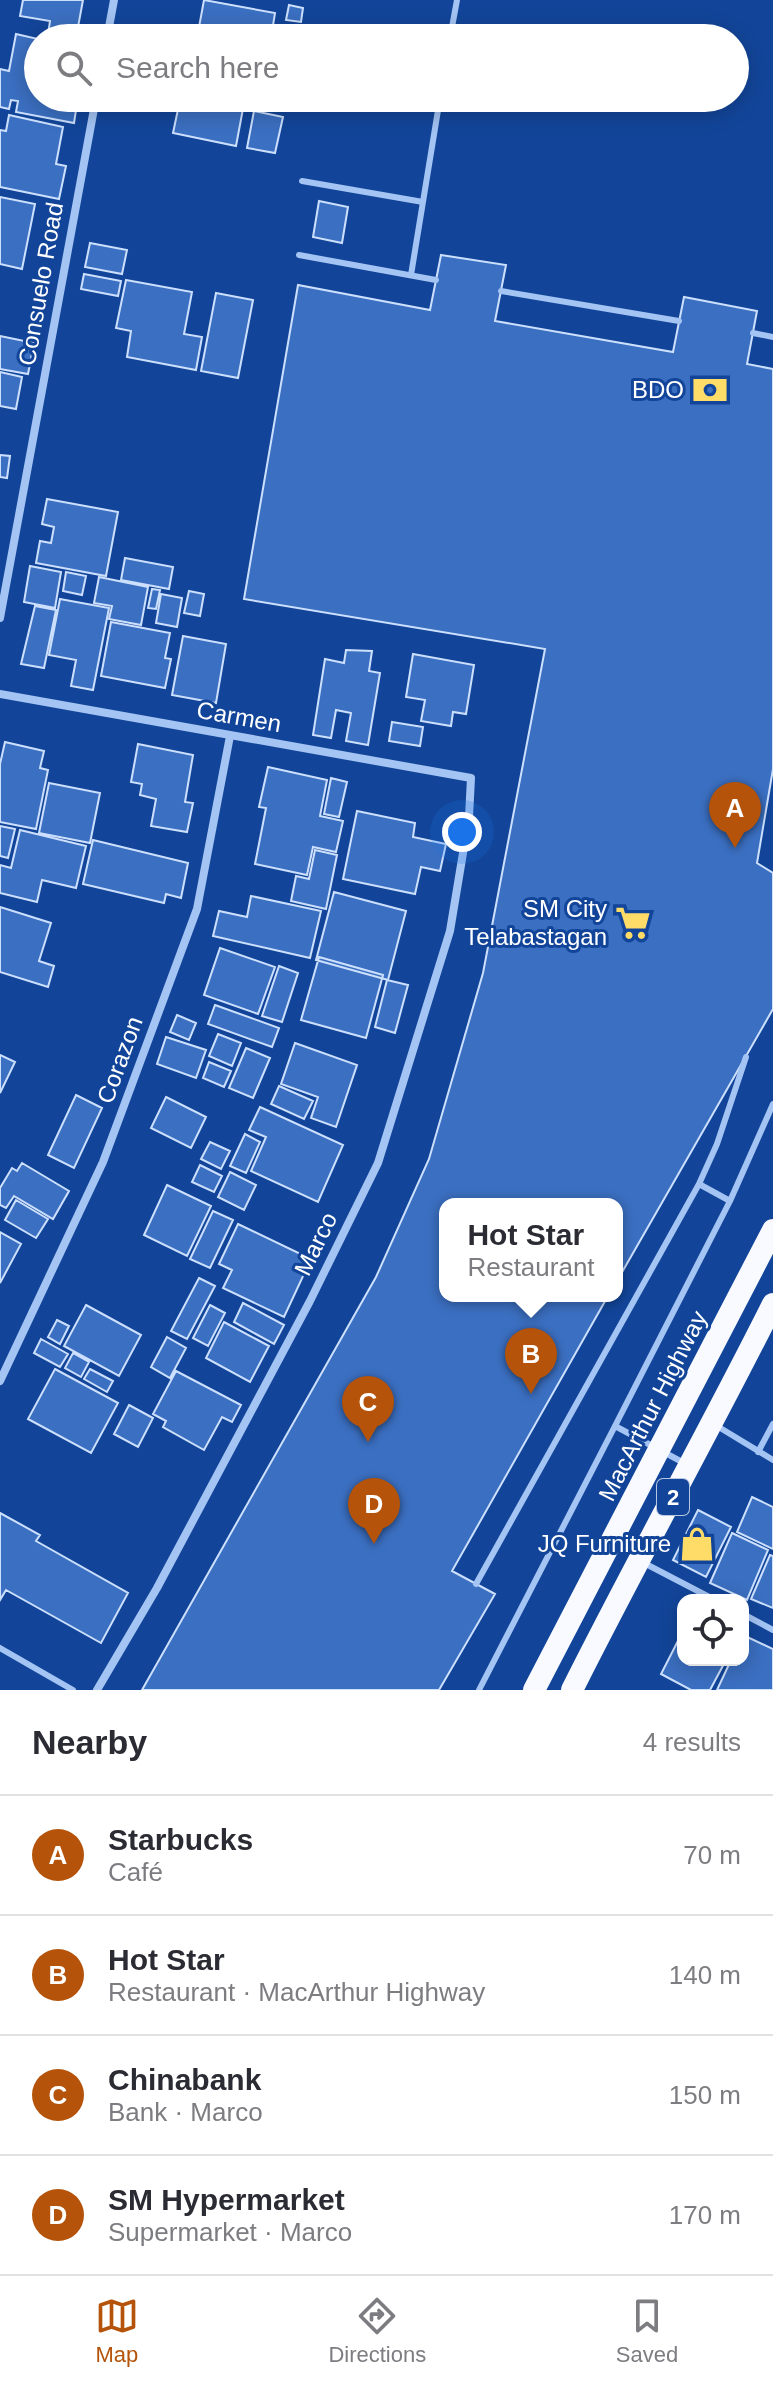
<!DOCTYPE html>
<html lang="en">
<head>
<meta charset="utf-8">
<style>
  :root { --surface:#fff; --page:#f7f7f7; --text:#2b2b33; --muted:#7c7c81; --line:#e1e1e2; --accent:#b45309 }
  body { margin:0; font-family:Helvetica,sans-serif; background:var(--page); color:var(--text) }
  .controls { position:absolute; right:24px; bottom:24px; display:grid; overflow:hidden; border-radius:16px; box-shadow:0 4px 20px #0003 }
  .controls button { width:72px; height:72px; display:grid; place-items:center; padding:0; border:0; border-bottom:2px solid var(--line); background:var(--surface); color:var(--text); font:40px sans-serif }
  .you { position:absolute; left:462px; top:832px; width:28px; height:28px; margin:-20px; border:6px solid #fff; border-radius:50%; background:#1a73e8; box-shadow:0 0 0 12px #1a73e833 }
  .badge { display:grid; place-items:center; width:52px; height:52px; border-radius:50%; background:var(--accent); color:#fff; font-size:26px; font-weight:700 }
  .pin { position:absolute; translate:-50% -66px; filter:drop-shadow(0 2px 4px #0008) }
  .pin::after { content:''; position:absolute; top:42px; width:28px; height:24px; background:inherit; clip-path:polygon(0 0,100% 0,50% 100%) }
  .popup { position:absolute; left:439px; top:1198px; width:184px; height:104px; box-sizing:border-box; display:grid; place-content:center; border-radius:16px; background:var(--surface); filter:drop-shadow(0 2px 6px #0005); font-size:26px; white-space:nowrap; color:var(--muted) }
  .popup b { font-size:30px; color:var(--text) }
  .popup::after { content:''; position:absolute; left:50%; top:100%; margin-left:-16px; border:16px solid transparent; border-top-color:var(--surface) }
  .list { margin:0; padding:0; list-style:none }
  h2 { display:flex; justify-content:space-between; align-items:center; height:104px; margin:0; padding:0 32px; font-size:34px }
  h2 small { font-size:26px; font-weight:400; color:var(--muted) }
  .list li { display:grid; grid-template-columns:52px 1fr auto; gap:24px; align-items:center; box-sizing:border-box; height:120px; padding:0 32px; border-top:2px solid var(--line) }
  .list b { display:block; font-size:30px; white-space:nowrap }
  .list p { margin:0; font-size:26px; white-space:nowrap; color:var(--muted) }
  .list em { font-size:26px; font-style:normal; color:var(--muted) }
  .icon { flex:none; width:44px; height:44px; fill:none; stroke:currentColor; stroke-width:2; stroke-linecap:round; stroke-linejoin:round }
  .map { position:relative; flex:none; width:773px; height:1690px; overflow:hidden }
  .search { position:absolute; background:var(--surface); box-shadow:0 4px 20px #0003; left:24px; right:24px; top:24px; height:88px; display:flex; align-items:center; gap:20px; box-sizing:border-box; padding:0 28px; border-radius:44px; color:var(--muted); font-size:30px }
  .sheet { height:584px; background:var(--surface) }
  nav { display:flex; justify-content:space-around; align-items:center; box-sizing:border-box; height:112px; border-top:2px solid var(--line); background:var(--surface); font-size:22px; color:var(--muted) }
  nav a { display:grid; justify-items:center; gap:4px }
  nav .on { color:var(--accent) }
  .map>svg:first-child { display:block }
  .building { fill:#3b6fc1; stroke:#cce0fd; stroke-width:2 }
  .lines { fill:none; stroke-linecap:round; stroke-linejoin:round }
  .service { stroke:#a4c4f4; stroke-width:6 }
  .minor { stroke:#a4c4f4; stroke-width:8 }
  .trunk { stroke:#f8faff; stroke-width:22 }
  .labels { text-anchor:middle; stroke-width:6; stroke-linejoin:round; paint-order:stroke }
  .shield { fill:#124599; stroke:#b8c7e0; stroke-width:2 }
  .shield-label { font-size:22px; font-weight:bold; fill:#fff }
  .street-label { font-size:24px; fill:#fff; stroke:#124599 }
  .poi-label { font-size:24px; fill:#fff; stroke:#124599; text-anchor:end }
</style>
</head>
<body>
<div class="map">
<svg width="773" height="1690" viewBox="0 0 773 1690">
  <rect width="100%" height="100%" fill="#124599"/>
  <path class="building" d="M23,0h60l-7,38 -28,-3 2,-14 -30,-5z
    M204,0l71,13 -4,25h-74z
    M289,5l14,3 -2,14 -15,-2z
    M16,34l22,5v59h23l16,6 -3,19 -58,-11 2,-11 -7,-1 -2,9 -9,-2v-38l9,2z
    M172,98h73l-9,48 -63,-13 7,-33z
    M254,111l29,6 -8,36 -28,-5z
    M9,115l54,12 -7,37 10,2 -7,33 -59,-12v-57l6,1z
    M0,197l35,7 -13,65 -22,-5z
    M319,201l29,6 -6,36 -29,-6z
    M90,243l37,7 -5,24 -37,-7z
    M441,255l65,10 -11,56 178,31 11,-55 73,14 -10,53 26,5v400l-16,94 16,10v136l-156,272v-77h-172v92h163l-156,275 43,23 -56,96h-297l234,-413 53,-118 54,-186 62,-324 -301,-50 54,-314 132,25z
    M84,274l37,7 -3,15 -37,-7z
    M126,280l66,12 -8,42 18,3 -6,33 -69,-13 4,-26 -15,-3z
    M216,293l37,7 -15,78 -37,-7z
    M0,336l34,7 -6,31 -28,-5z
    M0,372l22,5 -6,32 -16,-3z
    M0,455l10,1 -3,22 -7,-1z
    M47,499l71,13 -12,64 -70,-13 4,-22 11,2 3,-16 -12,-3z
    M125,558l48,9 -4,22 -48,-9z
    M30,566l31,6 -6,36 -31,-6z
    M66,572l20,4 -4,19 -19,-4z
    M99,577l49,10 -7,38 -32,-6 3,-13 -18,-3z
    M152,589l8,1 -4,19 -8,-1z
    M189,591l15,3 -4,22 -16,-3z
    M161,594l21,4 -5,29 -21,-4z
    M60,599l49,9 -16,82 -22,-4 5,-26 -27,-5z
    M35,606l21,4 -12,58 -23,-4z
    M111,622l59,11 -5,25 6,1 -6,29 -64,-12z
    M183,636l43,8 -10,59 -44,-8z
    M346,650l26,1 -3,20 11,2 -12,72 -22,-4 5,-28 -15,-3 -5,28 -18,-3 12,-76 19,4z
    M413,654l61,11 -8,49 -13,-2 -2,14 -30,-5 4,-21 -19,-3z
    M392,722l31,5 -3,19 -31,-5z
    M5,742l39,9 -4,17 8,2 -12,59 -36,-7v-58z
    M138,744l55,11 -8,47 8,1 -6,29 -36,-6 5,-27 -16,-4 2,-11 -11,-2z
    M268,767l59,13 -7,36 23,5 -7,31 -23,-5 -6,28 -52,-11 11,-56 -7,-1z
    M331,778l16,4 -8,35 -15,-3z
    M49,783l51,10 -10,50 -51,-10z
    M357,811l58,12 -2,14 33,7 -6,27 -19,-4 -6,27 -72,-15z
    M0,826l15,3 -7,29 -8,-2z
    M20,830l66,16 -10,42 -34,-8 -5,22 -37,-9v-28l11,3z
    M93,840l95,23 -7,35 -15,-4 -2,9 -81,-19z
    M315,850l22,5 -11,54 -35,-8 5,-25 13,3z
    M334,892l72,19 -18,69 -72,-20z
    M251,896l70,15 -11,47 -97,-22 6,-25 28,6z
    M0,907l51,16 -12,38 15,5 -6,21 -48,-15z
    M220,948l55,19 -17,47 -54,-19z
    M319,957l64,18 -17,63 -65,-18z
    M279,966l19,7 -16,49 -20,-6z
    M387,980l21,5 -13,48 -20,-6z
    M215,1005l64,23 -7,19 -64,-23z
    M177,1015l19,8 -7,17 -19,-8z
    M218,1034l23,9 -9,23 -23,-10z
    M166,1037l40,13 -10,28 -39,-14z
    M295,1043l62,22 -21,62 -25,-9 7,-21 -37,-13z
    M246,1048l24,10 -17,40 -24,-10z
    M0,1055l15,7 -15,31z
    M209,1062l22,9 -7,16 -21,-9z
    M279,1086l34,15 -9,18 -33,-15z
    M76,1095l26,13 -28,60 -26,-13z
    M166,1097l40,20 -15,31 -40,-20z
    M260,1107l83,38 -25,57 -67,-31 15,-34 -17,-7z
    M245,1134l15,8 -14,31 -16,-7z
    M210,1142l20,9 -9,18 -20,-10z
    M22,1163l47,28 -16,28 -39,-23 -8,12 -6,-3v-17l12,-20 5,3z
    M200,1165l22,11 -8,16 -22,-10z
    M230,1172l26,13 -12,25 -26,-13z
    M167,1185l44,21 -24,50 -43,-21z
    M16,1200l32,19 -12,19 -31,-18z
    M213,1211l20,9 -23,48 -20,-9z
    M238,1224l73,35 -27,58 -61,-29 9,-18 -13,-6z
    M0,1232l21,12 -21,39z
    M199,1278l16,8 -28,53 -16,-8z
    M243,1303l41,22 -10,19 -40,-22z
    M86,1305l55,30 -22,41 -55,-30z
    M210,1305l15,8 -17,33 -15,-8z
    M57,1320l12,6 -9,18 -12,-7z
    M224,1322l45,24 -19,36 -44,-24z
    M167,1337l19,11 -16,30 -19,-11z
    M41,1339l27,15 -8,13 -26,-14z
    M73,1353l16,9 -8,15 -16,-9z
    M55,1369l63,34 -27,50 -63,-34z
    M90,1369l23,12 -6,11 -23,-13z
    M176,1371l65,34 -9,17 -10,-5 -18,33 -41,-23 3,-6 -13,-7z
    M129,1405l24,13 -15,29 -24,-13z
    M752,1497l21,10v42l-36,-17z
    M698,1510l33,17 -25,50 -33,-17z
    M0,1513l40,22 -4,6 92,52 -27,50 -95,-53 -6,10z
    M732,1533l36,17 -21,50 -37,-17z
    M770,1555l3,1v52l-22,-9z
    M683,1631v29h43l-16,30h-19l-30,-16z
    M743,1635l30,14v41h-56l14,-30h12z"/>
  <g class="lines">
    <path class="service" d="M450,38l7,-38
      M302,181l121,21
      M299,255l137,25
      M411,275l29,-177
      M501,291l178,30
      M753,333l20,4
      M699,1184l31,17
      M615,1426l115,-225 43,-97
      M717,1426l56,34
      M758,1452l15,-28
      M644,1563l71,37
      M476,1584l223,-400 18,-40 29,-87
      M743,1614l30,16
      M0,1648l73,42
      M479,1690l136,-264 69,37"/>
    <path class="minor" d="M107,38l7,-38
      M0,618l96,-520
      M0,694l471,84 -2,39 -19,114 -72,232 -68,138 -153,287 -60,102
      M0,1381l103,-219 94,-253 33,-173"/>
    <path class="trunk" d="M534,1690l239,-460
      M572,1690c65,-130 136,-256 201,-386"/>
  </g>
  <defs>
    <g id="bank-bare" transform="scale(2.76)"><path d="M-6-4H6V4H-6ZM0-2.3a2.3 2.3 0 1 0 0 4.6a2.3 2.3 0 1 0 0-4.6Z" fill="#ffdb67" stroke="#124599" stroke-width="2.5" paint-order="stroke"/></g>
    <g id="supermarket-bare" transform="scale(2.76)"><path d="M-6-5.5h2.5l.6 2H6L4.5 2H-2.5L-4.4-4H-6ZM-1.5 3.2a1.3 1.3 0 1 0 .1 0ZM3 3.2a1.3 1.3 0 1 0 .1 0Z" fill="#ffdb67" stroke="#124599" stroke-width="2.5" paint-order="stroke"/></g>
    <g id="shop-bare" transform="scale(2.76)"><path d="M-5-2.5h2.3a2.7 3.5 0 0 1 5.4 0H5L5.5 6h-11ZM-1.5-2.5h3a1.5 2.3 0 0 0-3 0Z" fill="#ffdb67" stroke="#124599" stroke-width="2.5" paint-order="stroke"/></g>
  </defs>
  <g fill-rule="evenodd">
    <use href="#bank-bare" x="710" y="390"/>
    <use href="#supermarket-bare" x="633" y="923"/>
    <use href="#shop-bare" x="697" y="1544"/>
  </g>
  <g class="labels">
    <rect class="shield" x="657" y="1479" width="32" height="36" rx="6"/>
    <g class="shield-label">
      <text x="673" y="1505">2</text>
    </g>
    <g class="street-label">
      <text transform="translate(41 284) rotate(-80)" y="8">Consuelo Road</text>
      <text transform="translate(239 717) rotate(10)" y="8">Carmen</text>
      <text transform="translate(120 1060) rotate(-70)" y="8">Corazon</text>
      <text transform="translate(316 1244) rotate(-64)" y="8">Marco</text>
      <text transform="translate(653 1406) rotate(-63)" y="8">MacArthur Highway</text>
    </g>
    <g class="poi-label">
      <text x="684" y="398">BDO</text>
      <text x="607" y="917">SM City<tspan x="607" dy="28">Telabastagan</tspan></text>
      <text x="671" y="1552">JQ Furniture</text>
    </g>
  </g>
</svg>
<div class="controls">
<button><svg class="icon" aria-label="locate" viewBox="0 0 24 24"><circle cx="12" cy="12" r="6"/><path d="M12 2v4M12 18v4M2 12h4M18 12h4"/></svg></button>
</div>
<div class="you"></div>
<div class="pin badge" style="left:735px;top:848px">A</div>
<div class="pin badge" style="left:531px;top:1394px">B</div>
<div class="popup"><b>Hot Star</b>Restaurant</div>
<div class="pin badge" style="left:368px;top:1442px">C</div>
<div class="pin badge" style="left:374px;top:1544px">D</div>
<div class="search"><svg class="icon" aria-label="search" viewBox="0 0 24 24"><circle cx="10" cy="10" r="6"/><path d="M15 15l6 6"/></svg>Search here</div>
</div>
<section class="sheet">
<h2>Nearby<small>4 results</small></h2>
<ul class="list">
<li><span class="badge">A</span><div><b>Starbucks</b><p>Café</p></div><em>70 m</em></li>
<li><span class="badge">B</span><div><b>Hot Star</b><p>Restaurant · MacArthur Highway</p></div><em>140 m</em></li>
<li><span class="badge">C</span><div><b>Chinabank</b><p>Bank · Marco</p></div><em>150 m</em></li>
<li><span class="badge">D</span><div><b>SM Hypermarket</b><p>Supermarket · Marco</p></div><em>170 m</em></li>
</ul>
</section>
<nav>
<a class="on"><svg class="icon" aria-label="map" viewBox="0 0 24 24"><path d="M3 6l6-2 6 2 6-2v14l-6 2-6-2-6 2zM9 4v14M15 6v14"/></svg>Map</a>
<a><svg class="icon" aria-label="directions" viewBox="0 0 24 24"><path d="M12 3l9 9-9 9-9-9zM9 14v-3h6M13 9l2 2-2 2"/></svg>Directions</a>
<a><svg class="icon" aria-label="saved" viewBox="0 0 24 24"><path d="M7 4h10v16l-5-4-5 4z"/></svg>Saved</a>
</nav>
</body>
</html>
